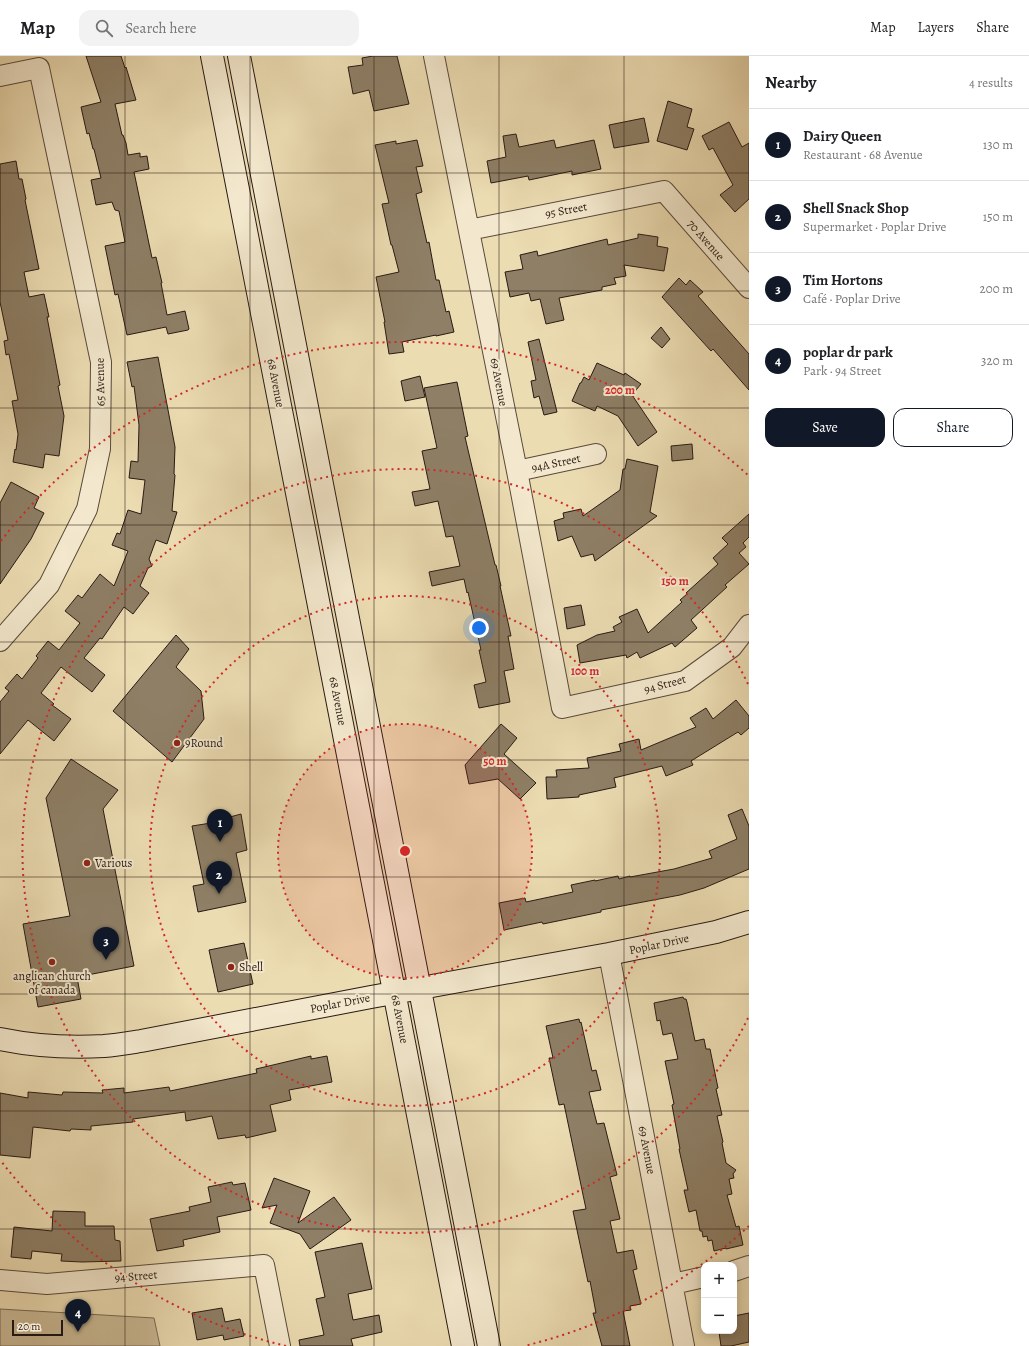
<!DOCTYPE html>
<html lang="en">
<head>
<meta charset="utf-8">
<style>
  :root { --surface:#fff; --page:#f2f2f2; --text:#202124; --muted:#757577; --line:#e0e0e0; --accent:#111827 }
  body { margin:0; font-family:Alegreya,serif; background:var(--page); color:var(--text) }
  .controls { position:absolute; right:12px; bottom:12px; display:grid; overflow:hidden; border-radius:8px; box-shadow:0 2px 10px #0003 }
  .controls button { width:36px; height:36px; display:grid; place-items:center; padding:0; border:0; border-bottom:1px solid var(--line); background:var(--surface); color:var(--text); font:20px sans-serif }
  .scale { position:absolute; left:12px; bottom:10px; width:51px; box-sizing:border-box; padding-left:4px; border:2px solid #281a14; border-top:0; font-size:11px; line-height:14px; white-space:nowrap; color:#281a14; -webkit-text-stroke:3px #f3e8cd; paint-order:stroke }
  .you { position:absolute; left:479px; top:572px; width:14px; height:14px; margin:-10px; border:3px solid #fff; border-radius:50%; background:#1a73e8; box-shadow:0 0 0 6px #1a73e833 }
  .badge { display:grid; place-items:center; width:26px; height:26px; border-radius:50%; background:var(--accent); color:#fff; font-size:13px; font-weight:700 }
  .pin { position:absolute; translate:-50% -33px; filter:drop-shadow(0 1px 2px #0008) }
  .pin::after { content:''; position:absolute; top:21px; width:14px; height:12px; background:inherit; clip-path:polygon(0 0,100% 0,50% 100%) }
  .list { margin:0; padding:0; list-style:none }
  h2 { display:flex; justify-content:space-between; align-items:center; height:52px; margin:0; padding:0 16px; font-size:17px }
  h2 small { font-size:13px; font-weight:400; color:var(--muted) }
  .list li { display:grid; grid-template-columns:26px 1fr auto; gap:12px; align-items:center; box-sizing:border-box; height:72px; padding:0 16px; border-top:1px solid var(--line) }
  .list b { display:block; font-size:15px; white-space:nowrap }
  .list p { margin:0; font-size:13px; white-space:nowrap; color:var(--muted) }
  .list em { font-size:13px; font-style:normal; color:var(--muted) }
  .actions { display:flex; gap:8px; padding:12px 16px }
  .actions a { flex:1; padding:9px 0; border:1px solid var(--accent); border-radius:12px; text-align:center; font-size:14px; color:var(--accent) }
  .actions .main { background:var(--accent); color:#fff }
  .icon { flex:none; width:22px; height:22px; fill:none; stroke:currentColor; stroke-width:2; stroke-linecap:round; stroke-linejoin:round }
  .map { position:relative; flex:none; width:749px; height:1290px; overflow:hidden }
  header { display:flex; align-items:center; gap:24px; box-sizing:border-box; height:56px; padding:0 20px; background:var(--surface); border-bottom:1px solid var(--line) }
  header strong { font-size:19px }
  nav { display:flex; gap:22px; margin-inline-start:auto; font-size:14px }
  .search { width:280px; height:36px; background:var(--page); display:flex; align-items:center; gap:10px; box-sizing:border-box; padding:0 14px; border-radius:12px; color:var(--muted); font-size:15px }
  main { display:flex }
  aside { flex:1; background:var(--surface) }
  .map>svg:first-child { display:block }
  .green { fill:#cbbb97; stroke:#7a6a56 }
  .building { fill:#8e7f66; stroke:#281a14 }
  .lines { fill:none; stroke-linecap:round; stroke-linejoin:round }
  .street-casing { stroke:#594a3c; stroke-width:22 }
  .secondary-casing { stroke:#281a14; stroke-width:24 }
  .street { stroke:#f3e8cd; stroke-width:20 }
  .secondary { stroke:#f3e8cd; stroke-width:22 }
  .grid { fill:none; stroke:#281a14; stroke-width:1; stroke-opacity:0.55 }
  .ring { fill:none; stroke:#d62828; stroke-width:2; stroke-dasharray:2 4 }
  .poi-dot { fill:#8f2418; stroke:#f3e8cd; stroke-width:1.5 }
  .labels { text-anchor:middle; stroke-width:4; stroke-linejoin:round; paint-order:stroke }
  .street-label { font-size:12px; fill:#281a14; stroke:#f3e8cd }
  .poi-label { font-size:12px; fill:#281a14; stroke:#f3e8cd; text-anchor:start }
  .centre { fill:#d62828; stroke:#f3e8cd; stroke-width:2 }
  .ring-label { font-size:12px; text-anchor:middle; font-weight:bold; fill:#d62828; stroke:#f3e8cd; stroke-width:4; stroke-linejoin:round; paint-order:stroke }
</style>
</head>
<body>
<header>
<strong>Map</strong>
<div class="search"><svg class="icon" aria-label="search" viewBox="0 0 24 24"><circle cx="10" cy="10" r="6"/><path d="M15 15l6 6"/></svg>Search here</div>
<nav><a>Map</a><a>Layers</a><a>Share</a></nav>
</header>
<main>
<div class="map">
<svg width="749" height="1290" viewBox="0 0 749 1290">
  <rect width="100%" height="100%" fill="#ecdcb2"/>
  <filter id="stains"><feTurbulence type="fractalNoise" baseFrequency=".005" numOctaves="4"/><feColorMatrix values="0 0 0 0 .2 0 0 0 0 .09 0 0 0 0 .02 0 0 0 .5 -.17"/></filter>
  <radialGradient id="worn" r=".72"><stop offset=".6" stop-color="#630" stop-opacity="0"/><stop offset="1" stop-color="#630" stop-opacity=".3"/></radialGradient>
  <path class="green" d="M0,1253l154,9 6,28h-160z"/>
  <path class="building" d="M86,0h35l4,12 1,-1 10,33 -21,4 7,31h1l3,8 2,12 12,-2v4l7,-1 2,13 -15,3 18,86 4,-1 6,26h-1l6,32 18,-4 4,18 -1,1 -20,4 -2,-7 -39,8 -9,-41 -3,1 -10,-49 20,-4 -6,-31 -4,-1 -3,-8 -16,3 -5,-25 10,-2 -7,-29h-1l-4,-16 -2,1 -6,-27 20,-5z
    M373,0h24l12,48 -35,7 -5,-21 -16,4 -5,-27 15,-2 -1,-7z
    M668,45l24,8 -5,18 7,2 -7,21 -30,-9z
    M644,62l5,24 -35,6 -5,-23z
    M729,66l13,25 7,-4v56l-14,13 -15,-17 13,-10 -20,-37 -4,2 -7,-14z
    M516,78l3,13 35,-7 2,8 38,-8 7,29 -29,6v-4l-43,9 -1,-4 -37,7 -4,-22 19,-4 -3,-21z
    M417,84l6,26 -7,1 6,25 -6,2 11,49 2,-1 7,38h3l7,32 3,-1 5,21 -18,4v-1l-34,7 2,10 -15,2 -5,-32h1l-9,-45 23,-5 -7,-27h-1l-9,-41 7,-1 -14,-58 21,-4v3z
    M16,105l3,18h3l4,20 -1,1 14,69 -15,3 5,25 15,-3 5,23h-2l13,68 -2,1 6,30 -5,40 -14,-2 -2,14 -30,-6 2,-13 1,1 2,-16 -6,-33 6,-1 -9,-46 -3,1 -2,-14 4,-1 -8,-38v-138z
    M638,178l20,3 -1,9 11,2 -4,23 -40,-6 2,11 -12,2 2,6 -14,3v3l-43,8 5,22 -18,4 -6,-25 -9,2 -2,-8 -19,4 -5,-25 18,-3 -3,-14 17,-4 1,5 69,-17 1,6 30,-7z
    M679,222l7,7 4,-5 13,12 -5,4 51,58v36l-36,-41 -2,2 -49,-54z
    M661,271l9,12 -8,9 -11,-10z
    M539,283l18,73 -13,3 -5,-19 -5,2 -3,-17 5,-1 -8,-38z
    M158,301l17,90 -1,27 1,1 -3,36 5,1 -10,32 -11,-4 -7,19 3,7 -4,2 -8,18 9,7 -16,21 -9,-7 -22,32 -2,-1 -16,20 21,17 -13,17 -31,-25 -20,26 13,11 -2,1 19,14 -17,22 -26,-21 -28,34v-52l9,-11 -4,-3 12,-14 5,5 16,-21 -2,-2 12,-15 11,9 21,-27 -15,-12 13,-16 4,3 18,-24 14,12 14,-35 -16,-6 5,-12 3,1 8,-24 13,4 4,-34 -16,-2 2,-17 7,1 1,-37 -5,-39 -2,1 -5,-25z
    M597,307l27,12 1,-2 16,11 -9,11 25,37 -19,14 -20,-30 -21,-10 -2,5 -23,-10 8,-18h1l3,-6 5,3z
    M420,320l5,21 -20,4 -4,-20z
    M457,326l11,54 -3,1 30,128h1l5,21h-1l11,50h-3l6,33 -10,2 6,31 -31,6 -5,-23 12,-3 -7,-32h2l-13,-58 -1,1 -3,-14 -32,7 -3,-14 31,-6 -7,-30 -7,1 -8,-36 -23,5 -3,-14 18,-3 -8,-38 15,-3 -13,-60z
    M692,388l1,15 -21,2 -1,-15z
    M627,403l31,7 -8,46 7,4 -62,45 -2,-7 -12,3 -9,-21 -14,5 -4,-20 10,-3 -1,-5 18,-4 2,7 37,-26 3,-21h2z
    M11,426l28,15 -5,11 10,5 -13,26 -31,45v-81z
    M749,458v23l-6,6 3,4 -7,6 10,11 -24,21 2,2 -36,33 6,8 -22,19 -3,-4 -32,15 -3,-6 -10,6 -1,-3 -46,8 -3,-18 20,-10 18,-4 -2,-4 9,-5 -3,-5 18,-8 11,24 34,-31 -2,-2 7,-6 -1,-1 32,-29 -5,-6 15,-14 -6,-6z
    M581,549l4,20 -18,4 -3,-21z
    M176,579l13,14 -13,18 25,24 3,28 -32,43 -59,-51z
    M736,644l13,16v12l-8,7 -3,-3 -47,29 2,4 -27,11 -4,-10 -48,12 2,9 -37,8v2l-32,2 -1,-22h11l-1,-7 33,-2 -2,-10 34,-7 -2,-7 20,-5 2,11 55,-23 -6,-9 16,-10 7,11z
    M501,668l16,14 -13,16 32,29 -16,16 -22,-20 -29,5 -4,-19z
    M71,703l47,31 -15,19 31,157 -57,11 4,22 -43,8 -15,-83 47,-8 -24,-118z
    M742,753l7,17v43l-45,19 -24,7 -79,15v2l-58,12 -1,-2 -38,8 -5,-27 26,-5 1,4 47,-10 -2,-7 24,-5v1l23,-5 1,3 11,-3v1l44,-8 38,-11 -3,-7 28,-12 -9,-24z
    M229,758l1,3 11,-3 6,36 -11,3 10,49 -48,10 -5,-26 11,-2 -12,-58 19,-3 -1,-5z
    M244,887l9,41 -35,8 -9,-42z
    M683,941l1,2h2l1,3 8,39 9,-2 2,10h4l8,39 -2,1 6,26 -5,1 6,26 -1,1 4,20 10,7 -3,4 1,4 -5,1 3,15 -5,1 9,32 3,-1 4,19 -17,4v-1l-12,3 -2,-11 -4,1 -1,-5 -4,1 -1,-6h-2l-4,-21 -7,2 -5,-22h4l-9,-41h1l-8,-44 2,-1 -9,-43 13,-2 -6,-26 -9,2 -3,-15 -3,1 -3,-18z
    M579,963l1,4 1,-1 11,49 4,-1 5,20 -12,2 8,32 7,-1 13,52 -7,2 10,42 -10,2 7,32 16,-3 4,19 -4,1 8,34 -11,2 1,4 -8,1 7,35h-28l-9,-33h3l-6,-32 -2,1 -15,-71 13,-2 -22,-105 -5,1 -10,-47h4l-7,-32z
    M311,1000v3l16,-3 5,26 -43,8 2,10 -21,5 6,26 -30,7 -1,-3 -27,4 -6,-23 -26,5 -1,-9 -52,7v3l-42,4v4l-20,-1 -1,2 -37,-4 -3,31 -30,-3v-62l28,5v-6l34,3 1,-3 40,1 -1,-3 22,-2v5l45,-6 1,4 87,-18 -1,-4z
    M274,1122l36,13 -12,32 36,-26 17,23 -41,29 -10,-15 -30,-11 7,-18 -15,3z
    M232,1126l1,3 12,-2 6,27 -34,7 3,15 -37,8 1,6 -27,5 -7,-32 40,-8 -1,-4 22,-5 -3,-15z
    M53,1155l32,1v14h29l1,14 5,1 1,20 -39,1 -21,-1 1,-7 -30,-3 -1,8 -20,-2 3,-30 38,4z
    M362,1187l10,46 -24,5 5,26 26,-5 3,17 -31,7 2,7h-53l-1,-6 25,-5 -8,-36 9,-2 -10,-45z
    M222,1252l3,14 15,-3 4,17 -20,4 -1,-5 -26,5 -5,-27z
    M749,1257v29l-18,4h-10l-2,-14 15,-1v-15z"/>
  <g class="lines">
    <g class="street-casing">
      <path id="street" d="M434,0l83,415 45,237 123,-27 47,-34 17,-22
        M0,20l39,-8 62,294 -1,87 -13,60 -38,76 -49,56
        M469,174l195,-39 85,97
        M517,415l79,-17
        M609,898l75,392
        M734,1215l15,-5
        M0,1224l47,4 217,-19 16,81
        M673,1228l31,-7"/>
    </g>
    <g class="secondary-casing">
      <path id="secondary" d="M212,0l251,1290
        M239,0l250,1290
        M0,983c34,7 69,9 104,7 12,-1 24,-3 37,-5l230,-44 238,-43 107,-22 33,-10"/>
    </g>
    <use href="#street" class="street"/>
    <use href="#secondary" class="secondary"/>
  </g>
  <path class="grid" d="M125,0v1290M250,0v1290M374,0v1290M499,0v1290M624,0v1290M0,117h749M0,235h749M0,352h749M0,469h749M0,586h749M0,704h749M0,821h749M0,938h749M0,1055h749M0,1173h749"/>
  <circle cx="405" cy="795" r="127" fill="#d62828" fill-opacity=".12"/>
  <g class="ring">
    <circle cx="405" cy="795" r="127"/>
    <circle cx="405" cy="795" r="255"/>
    <path d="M748 962A382 382 0 1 1 748 628"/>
    <path d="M749 1170A509 509 0 0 1 524 1290M286 1290A509 509 0 0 1 1 1105M1 485A509 509 0 0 1 749 420"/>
  </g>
  <g class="poi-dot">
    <circle cx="177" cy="687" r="4"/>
    <circle cx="87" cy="807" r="4"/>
    <circle cx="52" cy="906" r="4"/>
    <circle cx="231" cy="911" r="4"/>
  </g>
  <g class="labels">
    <g class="street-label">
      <text transform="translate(566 154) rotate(-11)" y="4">95 Street</text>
      <text transform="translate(706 184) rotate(49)" y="4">70 Avenue</text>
      <text transform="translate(100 326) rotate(-91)" y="4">65 Avenue</text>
      <text transform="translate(499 326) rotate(79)" y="4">69 Avenue</text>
      <text transform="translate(276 327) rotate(79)" y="4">68 Avenue</text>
      <text transform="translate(556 407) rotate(-12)" y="4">94A Street</text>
      <text transform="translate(665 628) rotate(-15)" y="4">94 Street</text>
      <text transform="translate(338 645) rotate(79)" y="4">68 Avenue</text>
      <text transform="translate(659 888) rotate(-12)" y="4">Poplar Drive</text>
      <text transform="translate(340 947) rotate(-11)" y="4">Poplar Drive</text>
      <text transform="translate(400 963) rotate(79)" y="4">68 Avenue</text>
      <text transform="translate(647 1094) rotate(79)" y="4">69 Avenue</text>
      <text transform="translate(136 1220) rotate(-5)" y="4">94 Street</text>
    </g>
    <g class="poi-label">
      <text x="185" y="691">9Round</text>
      <text x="95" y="811">Various</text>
      <text x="239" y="915">Shell</text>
      <text x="52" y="924" text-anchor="middle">anglican church<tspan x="52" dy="14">of canada</tspan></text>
    </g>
  </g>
  <circle cx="405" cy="795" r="6" class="centre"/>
  <g class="ring-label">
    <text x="620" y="338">200 m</text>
    <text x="675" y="529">150 m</text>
    <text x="585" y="619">100 m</text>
    <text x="495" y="709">50 m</text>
  </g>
  <rect width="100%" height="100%" filter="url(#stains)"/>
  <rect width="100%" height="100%" fill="url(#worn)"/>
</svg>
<div class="controls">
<button>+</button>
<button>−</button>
</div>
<div class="scale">20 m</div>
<div class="you"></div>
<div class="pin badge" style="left:220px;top:786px">1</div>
<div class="pin badge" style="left:219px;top:838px">2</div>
<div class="pin badge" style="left:106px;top:904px">3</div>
<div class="pin badge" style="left:78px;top:1276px">4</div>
</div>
<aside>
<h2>Nearby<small>4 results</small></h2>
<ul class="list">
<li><span class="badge">1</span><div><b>Dairy Queen</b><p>Restaurant · 68 Avenue</p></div><em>130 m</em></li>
<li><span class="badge">2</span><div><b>Shell Snack Shop</b><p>Supermarket · Poplar Drive</p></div><em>150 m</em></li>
<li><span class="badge">3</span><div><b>Tim Hortons</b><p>Café · Poplar Drive</p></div><em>200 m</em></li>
<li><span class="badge">4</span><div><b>poplar dr park</b><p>Park · 94 Street</p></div><em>320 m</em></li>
</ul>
<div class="actions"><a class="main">Save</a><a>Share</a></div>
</aside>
</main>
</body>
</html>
